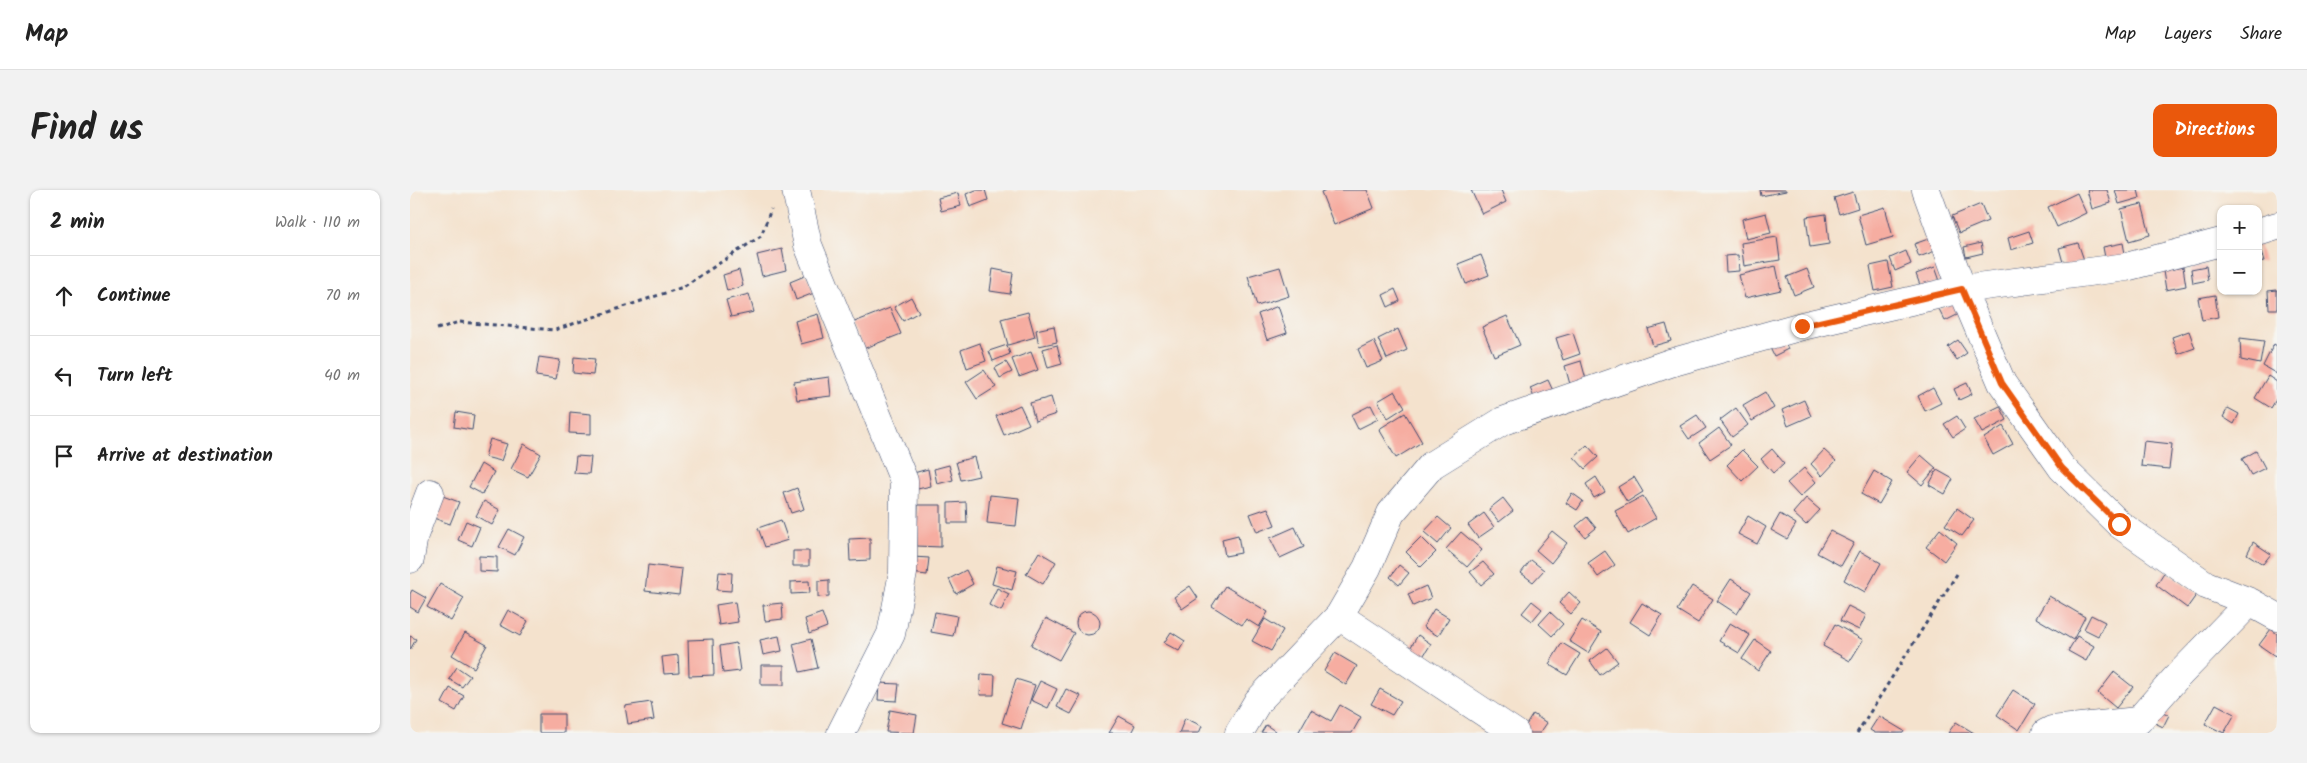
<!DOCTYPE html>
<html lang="en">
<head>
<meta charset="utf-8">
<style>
  :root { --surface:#fff; --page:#f2f2f2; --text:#222; --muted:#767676; --line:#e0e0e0; --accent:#ea580c }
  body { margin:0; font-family:Kalam,sans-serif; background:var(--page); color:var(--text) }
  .controls { position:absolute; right:15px; top:15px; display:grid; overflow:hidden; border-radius:10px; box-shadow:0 1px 4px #0004 }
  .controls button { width:45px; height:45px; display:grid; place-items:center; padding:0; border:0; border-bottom:1px solid var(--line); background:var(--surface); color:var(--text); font:25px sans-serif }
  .stop { position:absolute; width:15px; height:15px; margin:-11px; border:4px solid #ea580c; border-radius:50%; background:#fff }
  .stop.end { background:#ea580c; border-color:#fff; box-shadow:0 1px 5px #0008 }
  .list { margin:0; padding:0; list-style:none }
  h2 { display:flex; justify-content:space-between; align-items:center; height:65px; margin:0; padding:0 20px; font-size:21px }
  h2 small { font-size:16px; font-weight:400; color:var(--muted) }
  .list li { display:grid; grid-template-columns:32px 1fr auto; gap:15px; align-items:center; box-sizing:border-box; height:80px; padding:0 20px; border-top:1px solid var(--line) }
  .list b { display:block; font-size:19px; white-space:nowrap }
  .list em { font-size:16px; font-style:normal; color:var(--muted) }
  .icon { flex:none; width:28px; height:28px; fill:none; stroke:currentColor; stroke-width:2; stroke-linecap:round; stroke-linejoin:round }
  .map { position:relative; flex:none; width:1867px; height:543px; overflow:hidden; border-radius:10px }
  header { display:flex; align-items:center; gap:30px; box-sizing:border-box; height:70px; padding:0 25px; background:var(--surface); border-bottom:1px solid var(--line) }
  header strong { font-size:24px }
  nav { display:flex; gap:28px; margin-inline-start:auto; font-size:18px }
  .intro { display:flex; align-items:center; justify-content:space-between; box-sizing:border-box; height:120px; padding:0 30px }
  h1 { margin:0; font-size:35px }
  .button { padding:12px 22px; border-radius:10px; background:var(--accent); color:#fff; font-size:18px; font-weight:700 }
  main { display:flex; gap:30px; padding:0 30px }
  aside { flex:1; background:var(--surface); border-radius:10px; box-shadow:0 1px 4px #0004 }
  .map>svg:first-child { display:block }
  .building { fill:#f6ada1 }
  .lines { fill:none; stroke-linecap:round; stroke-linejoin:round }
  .minor-casing { stroke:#3c4a6f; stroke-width:29 }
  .path { stroke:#3c4a6f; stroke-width:3; stroke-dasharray:4 4; stroke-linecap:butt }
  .minor { stroke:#fff; stroke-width:28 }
  .route { stroke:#ea580c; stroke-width:6 }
</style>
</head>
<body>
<header>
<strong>Map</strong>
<nav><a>Map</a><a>Layers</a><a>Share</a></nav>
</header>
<div class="intro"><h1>Find us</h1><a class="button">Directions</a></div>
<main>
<aside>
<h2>2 min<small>Walk · 110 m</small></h2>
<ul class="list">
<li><svg class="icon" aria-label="ahead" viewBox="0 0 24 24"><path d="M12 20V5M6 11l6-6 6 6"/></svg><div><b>Continue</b></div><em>70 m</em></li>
<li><svg class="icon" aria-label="left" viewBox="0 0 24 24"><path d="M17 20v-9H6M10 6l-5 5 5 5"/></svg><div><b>Turn left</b></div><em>40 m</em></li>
<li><svg class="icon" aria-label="arrive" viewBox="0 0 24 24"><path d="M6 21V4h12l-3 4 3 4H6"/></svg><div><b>Arrive at destination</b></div></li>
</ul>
</aside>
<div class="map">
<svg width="1867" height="543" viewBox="0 0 1867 543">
  <rect width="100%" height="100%" fill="#f6f6f2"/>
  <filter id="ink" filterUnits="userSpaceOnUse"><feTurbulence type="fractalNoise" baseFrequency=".02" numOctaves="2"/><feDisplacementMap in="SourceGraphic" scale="10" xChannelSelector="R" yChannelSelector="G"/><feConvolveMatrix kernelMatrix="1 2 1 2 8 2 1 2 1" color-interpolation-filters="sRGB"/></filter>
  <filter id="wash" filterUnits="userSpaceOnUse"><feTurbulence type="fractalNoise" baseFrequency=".0096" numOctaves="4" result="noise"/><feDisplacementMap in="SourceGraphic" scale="20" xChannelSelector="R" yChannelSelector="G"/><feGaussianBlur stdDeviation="1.12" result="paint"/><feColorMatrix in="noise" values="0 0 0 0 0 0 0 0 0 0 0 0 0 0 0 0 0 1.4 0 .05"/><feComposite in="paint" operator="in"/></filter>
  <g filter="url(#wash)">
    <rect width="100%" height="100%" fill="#f4e2cd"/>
    <g id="blocks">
      <path class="building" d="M566,0h9l3,10 -18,7 -4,-13z
        M916,0h41l7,18 -40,17 -13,-33z
        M1061,0h30l5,12 -24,12z
        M1350,0h26v1l-25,5z
        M1677,0h20l4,13 -19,6z
        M1705,0h23l2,8 -21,6z
        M1443,2l5,16 -19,6 -5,-16z
        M548,3l3,13 -20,5 -3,-13z
        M1667,3l9,20 -29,14 -9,-20z
        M1571,14l7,17 -29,12 -7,-17z
        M1732,14l8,31 -21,6 -8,-32z
        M1475,17l8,30 -27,8 -8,-30z
        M1356,23l5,20 -25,6 -4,-20z
        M1416,24l3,30 -19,3 -4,-30z
        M1619,41l4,12 -22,7 -3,-12z
        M1367,47l3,23 -36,6 -3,-23z
        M1521,48l4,13 -16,6 -5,-13z
        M1848,52l6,19 -6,1z
        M1571,53l2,10 -17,4 -2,-10z
        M1668,53l6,17 -20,6 -5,-18z
        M1713,53l3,16 -20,4 -3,-16z
        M372,59l4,21 -24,6 -5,-21z
        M1496,61l5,13 -16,7 -5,-13z
        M1071,65l8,20 -23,9 -8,-20z
        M1328,65l1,16 -13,1 -1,-16z
        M1478,72l5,25 -18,4 -5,-25z
        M1366,76l5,24 -36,8 -6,-23z
        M1796,76l2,14 -15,3 -2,-14z
        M870,77l9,29 -32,10 -9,-30z
        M1525,77l5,14 -19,7 -5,-14z
        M1773,77l3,19 -20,4 -3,-19z
        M583,79l20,4 -3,21 -20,-3z
        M1397,79l7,18 -20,8 -7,-18z
        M329,80l4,16 -16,5 -4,-16z
        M397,85l7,18 -18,7 -6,-18z
        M985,99l5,12 -12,6 -5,-12z
        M1867,100v19h-8l-1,-18z
        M339,104l5,18 -23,5 -5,-17z
        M1805,105l3,22 -16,3 -4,-22z
        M501,107l8,15 -16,9 -9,-14z
        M1544,112l5,12 -14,7 -6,-12z
        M868,116l9,27 -20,7 -9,-26z
        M480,118l11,26 -38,15 -11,-26z
        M618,122l7,25 -27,8 -7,-26z
        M408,124l6,24 -23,6 -6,-23z
        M1097,126l13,29 -26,11 -12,-29z
        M1256,134l5,17 -18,5 -5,-17z
        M644,136l3,16 -18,4 -3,-16z
        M988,139l9,21 -20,9 -9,-20z
        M1779,141l6,17 -17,6 -6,-17z
        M1163,143l7,21 -17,6 -7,-22z
        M1372,146l6,13 -14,7 -6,-12z
        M1830,148l24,3 -4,23 -19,-4z
        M1548,150l9,13 -10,7 -9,-13z
        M964,151l9,20 -17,7 -8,-19z
        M570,153l6,18 -19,7 -6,-18z
        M1864,154l3,2v28l-14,-8z
        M597,155l3,9 -17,7 -4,-10z
        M647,155l5,19 -14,4 -5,-19z
        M621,162l7,18 -19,7 -7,-18z
        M129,167l21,3 -4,19 -20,-3z
        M164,167l21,2 -2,16 -20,-2z
        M1171,171l6,22 -16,5 -6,-22z
        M596,172l6,10 -12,6 -5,-10z
        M574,180l12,17 -19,12 -11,-17z
        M1858,186l9,6v16l-6,10 -16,-10z
        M419,187l2,19 -34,4 -3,-18z
        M1138,190l6,13 -18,9 -6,-14z
        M1557,193l5,11 -13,6 -5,-11z
        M1523,198l8,15 -16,8 -7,-15z
        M985,201l10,16 -17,11 -10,-17z
        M1355,202l9,16 -22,13 -9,-16z
        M641,207l5,17 -21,7 -5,-18z
        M1394,210l7,16 -23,10 -6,-16z
        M610,215l9,19 -25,11 -8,-19z
        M961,215l7,14 -20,10 -7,-14z
        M1590,216l7,14 -25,13 -8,-14z
        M1326,218l12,17 -16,12 -12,-17z
        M1818,218l11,6 -5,10 -11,-7z
        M46,222l18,3 -2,15 -18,-3z
        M160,222l21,2v20l-22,-1z
        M995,223l17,29 -26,16 -17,-29z
        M1287,225l9,13 -17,11 -9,-13z
        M1547,226l8,13 -12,8 -9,-13z
        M1593,236l10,18 -20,11 -9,-17z
        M1309,238l12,17 -21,14 -11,-16z
        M80,249l17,5 -6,17 -16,-4z
        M1734,251l28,3 -3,25 -28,-3z
        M114,254l17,10 -13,23 -17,-8z
        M1177,255l11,12 -13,12 -11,-12z
        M1362,259l12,14 -11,10 -12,-14z
        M1332,260l16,16 -16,15 -15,-16z
        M1414,260l12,11 -14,15 -11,-12z
        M1846,261l9,17 -14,7 -9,-16z
        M1511,265l15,13 -14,17 -15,-13z
        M166,266l15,1 -2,17 -15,-1z
        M564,267l5,19 -18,4 -5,-18z
        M71,274l13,8 -12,22 -13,-7z
        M539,275l4,15 -16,4 -3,-15z
        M1394,278l12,14 -16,15 -13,-14z
        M518,279l3,17 -18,4 -3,-16z
        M1527,280l16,9 -8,15 -16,-9z
        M1464,281l18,11 -13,22 -18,-10z
        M1186,287l9,15 -11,6 -8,-14z
        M1224,287l9,15 -16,10 -9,-15z
        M387,298l7,21 -13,4 -7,-20z
        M1162,303l11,8 -6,9 -11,-7z
        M30,305l19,7 -9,22 -19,-7z
        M580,305l29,3 -3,28 -29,-3z
        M1233,306l13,22 -28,16 -13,-23z
        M1093,308l10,13 -14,11 -10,-13z
        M1396,308l14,12 -14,15 -13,-12z
        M74,311l16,9 -8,15 -16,-9z
        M556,312l1,21h-19v-20z
        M508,315h23v42l-24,-1z
        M858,318l7,17 -18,7 -7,-18z
        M1547,318l17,12 -12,16 -17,-11z
        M1074,323l10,14 -16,11 -10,-13z
        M1370,324l16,10 -9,15 -16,-9z
        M1338,326l18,11 -9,17 -19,-10z
        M1028,327l13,11 -13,16 -14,-12z
        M1177,327l9,11 -11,9 -9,-11z
        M371,330l7,20 -23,7 -7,-19z
        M56,331l14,6 -8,19 -14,-6z
        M885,337l9,20 -24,11 -10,-20z
        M99,339l15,8 -9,18 -16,-8z
        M1530,339l17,14 -13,18 -18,-14z
        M1142,341l15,12 -16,20 -15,-13z
        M1420,341l24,12 -13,23 -24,-13z
        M1051,342l21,18 -15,17 -21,-18z
        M828,345l3,18 -16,3 -3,-17z
        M1011,347l15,15 -15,15 -15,-15z
        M460,348v22l-20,1 -1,-22z
        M1843,352l18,12 -8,10 -16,-10z
        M383,361h16v15h-16z
        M1195,361l10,14 -17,12 -10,-14z
        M1450,361l21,12 -16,29 -21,-12z
        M629,362l17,10 -13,22 -17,-10z
        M69,366l18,1v15l-18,-1z
        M503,367l16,1 -2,17 -16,-2z
        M1121,370l13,10 -11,12 -12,-9z
        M1073,372l11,12 -13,11 -11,-13z
        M238,375l34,4 -3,26 -34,-4z
        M989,375l10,8 -10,12 -9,-8z
        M587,376l20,5 -5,19 -20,-6z
        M556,380l7,14 -17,10 -7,-15z
        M1755,381l32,23 -10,14 -31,-23z
        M309,382l13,1 -1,18 -14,-1z
        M1321,389l20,13 -14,22 -20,-13z
        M419,390v16l-11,1v-16z
        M399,391l1,12 -19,1v-12z
        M30,394l24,14 -13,23 -24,-14z
        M780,396l8,12 -16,11 -8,-12z
        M815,396l43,26 -9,15 -13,-8 -4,6 -30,-19z
        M1016,396l5,12 -18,8 -5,-12z
        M1282,396l21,13 -15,24 -21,-13z
        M587,398l12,6 -8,17 -12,-6z
        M2,400l14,8 -8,14 -8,-5v-13z
        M1159,402l12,11 -10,11 -12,-11z
        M1639,406l36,21 -12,23 -37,-22z
        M1122,411l10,8 -10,12 -10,-8z
        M325,412l3,20 -19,3 -3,-20z
        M372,413l1,16 -18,2 -2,-16z
        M1232,413l20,12 -12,20 -20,-13z
        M1438,416l18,9 -7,15 -19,-9z
        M1024,419l15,9 -11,18 -15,-9z
        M98,420l20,11 -8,15 -20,-11z
        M666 433a12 12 0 1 1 24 0a12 12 0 1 1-24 0Z
        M525,422l22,4 -4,20 -22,-4z
        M1140,422l13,12 -11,12 -13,-12z
        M412,423l5,14 -18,7 -4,-15z
        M1681,425l14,7 -7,14 -14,-7z
        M636,428l28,15 -15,27 -28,-15z
        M855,429l18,11 -12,21 -19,-10z
        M1172,430l19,12 -13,21 -19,-12z
        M1320,433l20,12 -11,18 -20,-12z
        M1425,434l28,16 -13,21 -27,-15z
        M1861,439l6,5v19l-2,3 -16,-11z
        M761,442l14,9 -6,10 -15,-8z
        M55,443l22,12 -13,23 -22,-13z
        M1008,445l13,9 -9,14 -13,-8z
        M0,446l6,3 -6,11z
        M369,446l3,15 -19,4 -3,-15z
        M1667,446l17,10 -8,15 -18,-10z
        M303,449l1,36 -25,1 -1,-36z
        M401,449l7,29 -18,4 -7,-28z
        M1345,450l16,11 -13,20 -16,-12z
        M326,453l4,28 -17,2 -3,-27z
        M1152,453l18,11 -13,21 -18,-11z
        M1197,458l11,14 -18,13 -10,-14z
        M925,463l22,13 -11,19 -22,-14z
        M268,465l1,18 -15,1 -2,-17z
        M351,475h23v20h-23z
        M47,477l13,9 -8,11 -13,-8z
        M1704,482l19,15 -17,21 -18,-15z
        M571,484l14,1 -1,20h-14z
        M606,489l19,6 -14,44 -19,-6z
        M630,491l17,8 -9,19 -17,-8z
        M469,493l20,1 -2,17 -19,-1z
        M40,498l14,8 -8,15 -14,-8z
        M656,499l15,7 -10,18 -14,-7z
        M970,499l21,12 -9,14 -21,-11z
        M1603,500l22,14 -16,26 -22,-15z
        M241,512l3,18 -26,4 -3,-18z
        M1806,514l19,10 -11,19 -19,-9z
        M930,515l21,12 -9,16h-54l13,-23 20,11z
        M1745,518l14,7 -6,12 -14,-7z
        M480,520l27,5 -3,18 -28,-1z
        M129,524h25v19h-25z
        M1123,524l14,9 -7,10h-12l-5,-3z
        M709,526l16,9 -4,8h-22z
        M1469,526l25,15 -1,2h-28l-5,-3z
        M775,528l17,8 -3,7h-20z
        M1546,532l18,11h-26z
        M856,535l12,8h-17z"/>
    </g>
  </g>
  <g filter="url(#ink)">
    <use href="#blocks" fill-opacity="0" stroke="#3c4a6f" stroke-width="1"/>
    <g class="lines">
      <g class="minor-casing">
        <path id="minor" d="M386,0l12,55 96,236 -1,92 -12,61 -50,99
          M1516,0l36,99 40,94 60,85 57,56 87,61 44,17 27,15
          M1848,42l19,-6
          M0,369l4,-24 16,-42
          M929,426l176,117
          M829,543l19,-32 81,-85 28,-48 24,-55 41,-48 71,-44 167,-58 132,-37 160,-37 164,-22 95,-25
          M1636,543l6,-3 86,-9 37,-42 75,-77"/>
      </g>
      <path class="path" d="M27,139l22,-7 96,8 128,-43 78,-51 10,-27
        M1447,543l100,-159"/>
      <use href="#minor" class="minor"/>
    </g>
  </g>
  <g class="lines" filter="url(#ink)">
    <path class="route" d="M1392,136l160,-37 40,94 60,85 57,56"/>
  </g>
</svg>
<div class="controls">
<button>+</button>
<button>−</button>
</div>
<div class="stop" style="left:1709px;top:334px"></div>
<div class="stop end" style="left:1392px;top:136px"></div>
</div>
</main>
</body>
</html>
